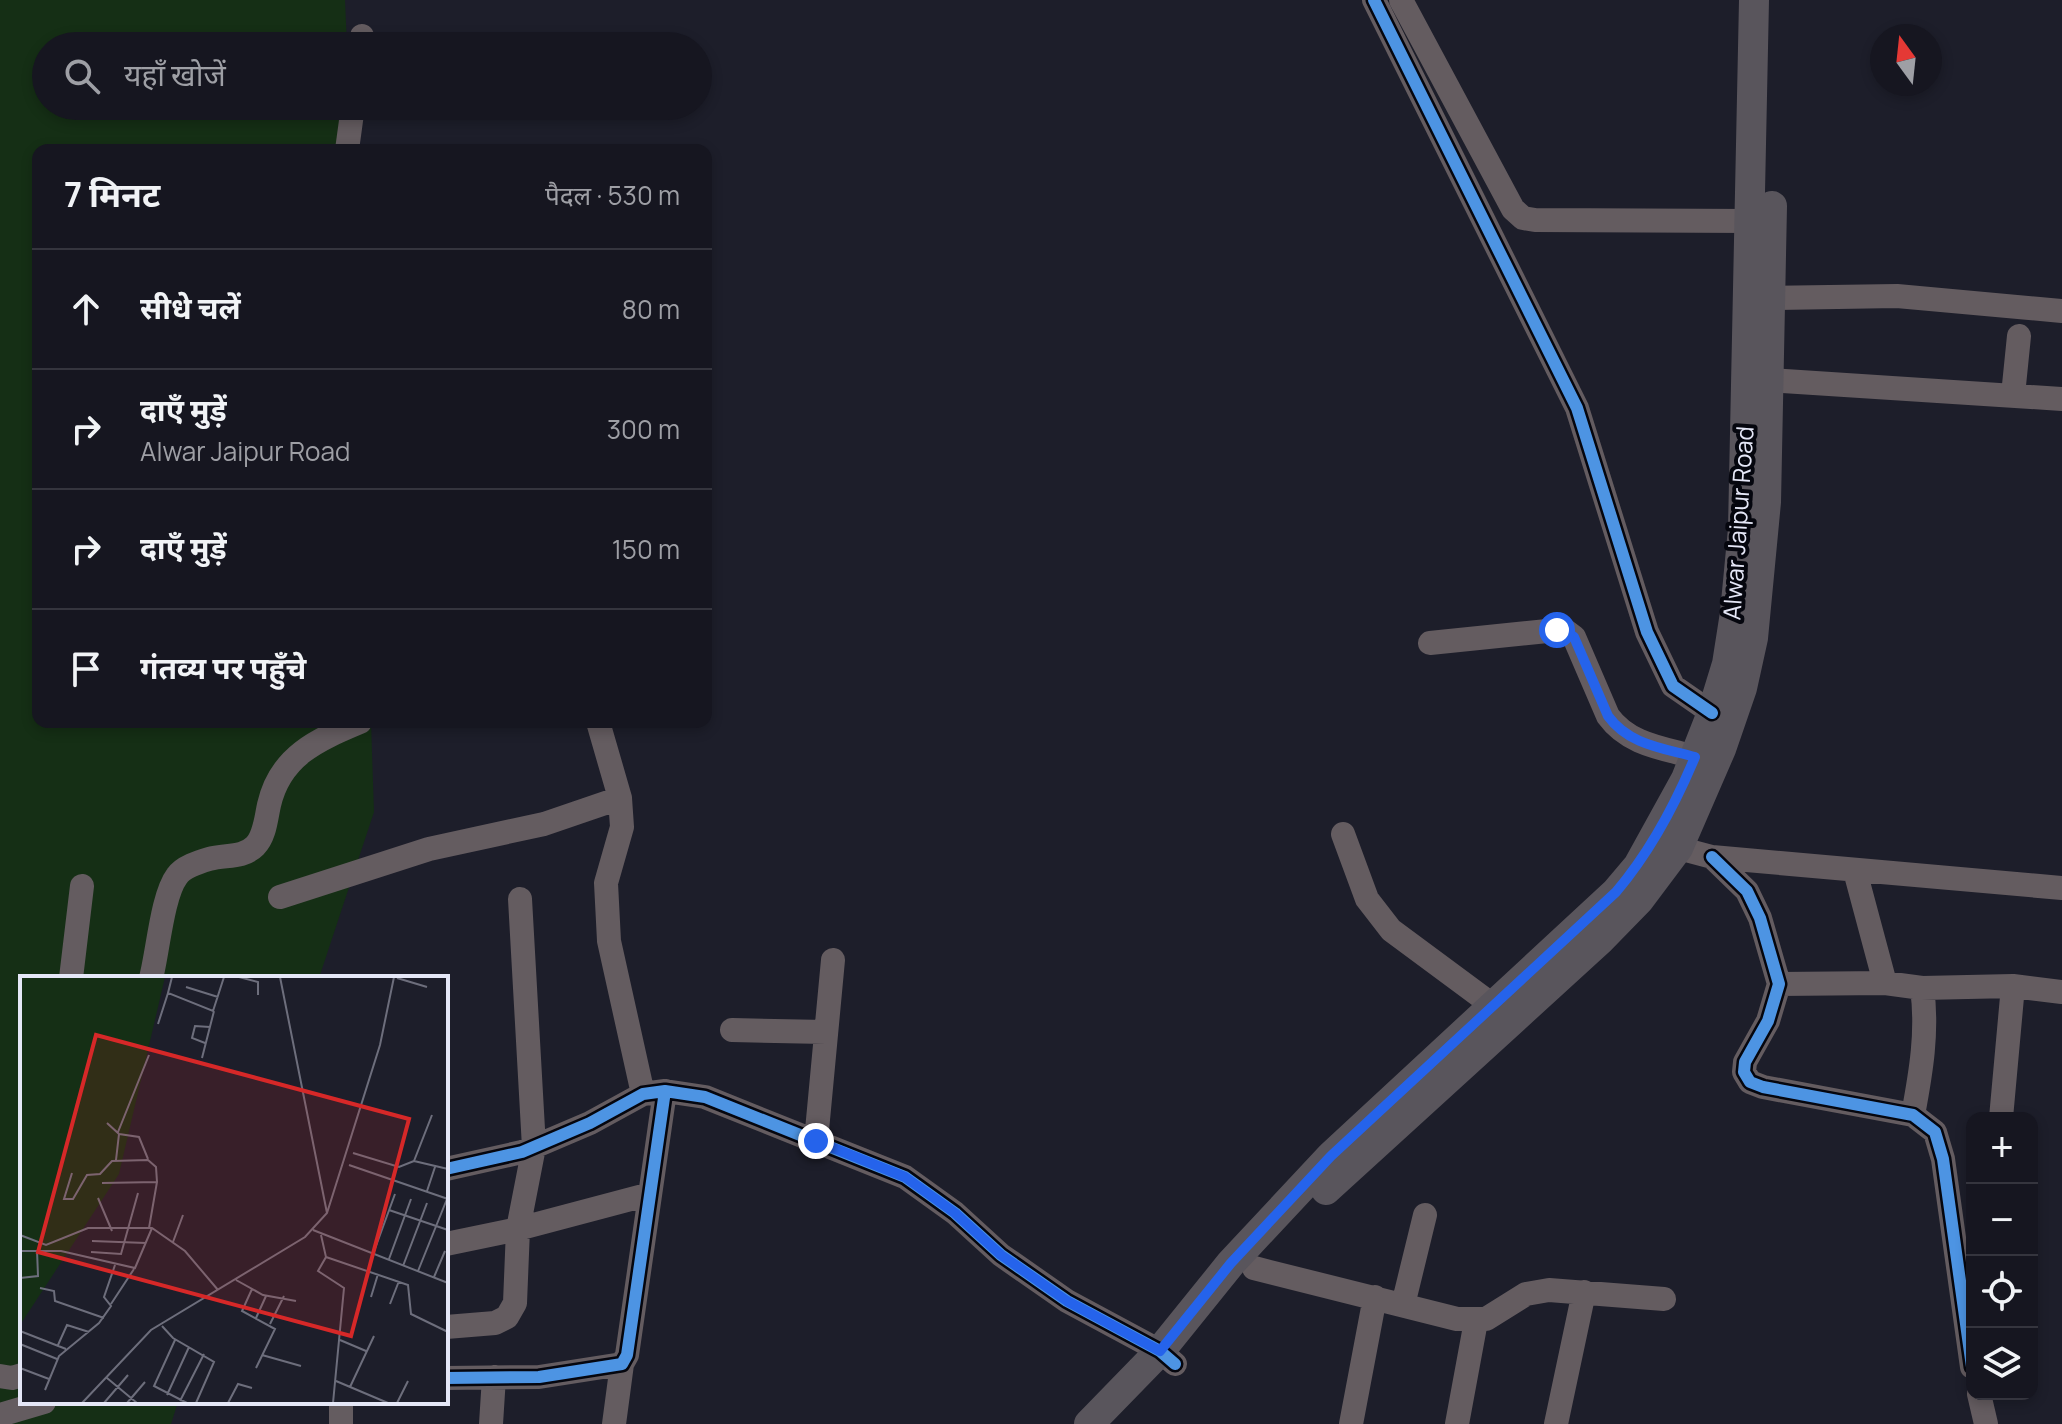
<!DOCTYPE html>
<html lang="hi">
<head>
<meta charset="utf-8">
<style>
  :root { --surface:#161620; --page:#23232d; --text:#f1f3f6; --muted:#9e9fa5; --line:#35353e }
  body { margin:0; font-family:Manrope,"Noto Sans Devanagari",sans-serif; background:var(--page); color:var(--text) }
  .controls { position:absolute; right:24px; bottom:24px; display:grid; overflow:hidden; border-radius:16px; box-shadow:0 4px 12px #0003 }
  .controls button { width:72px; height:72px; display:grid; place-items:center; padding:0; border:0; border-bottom:2px solid var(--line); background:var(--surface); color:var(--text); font:40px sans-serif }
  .compass { position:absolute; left:1870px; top:24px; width:72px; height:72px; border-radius:50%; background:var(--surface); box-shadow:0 4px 12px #0003; rotate:345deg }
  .stop { position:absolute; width:24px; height:24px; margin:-18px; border:6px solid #2563eb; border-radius:50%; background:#fff }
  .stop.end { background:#2563eb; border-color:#fff; box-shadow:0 2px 8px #0008 }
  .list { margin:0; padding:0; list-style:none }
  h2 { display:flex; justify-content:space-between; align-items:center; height:104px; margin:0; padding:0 32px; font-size:34px }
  h2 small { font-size:26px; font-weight:400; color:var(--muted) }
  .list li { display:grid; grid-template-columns:52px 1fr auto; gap:24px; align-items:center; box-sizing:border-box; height:120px; padding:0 32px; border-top:2px solid var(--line) }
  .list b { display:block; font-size:30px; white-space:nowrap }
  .list p { margin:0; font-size:26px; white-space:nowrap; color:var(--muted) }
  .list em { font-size:26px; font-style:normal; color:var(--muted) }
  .icon { flex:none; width:44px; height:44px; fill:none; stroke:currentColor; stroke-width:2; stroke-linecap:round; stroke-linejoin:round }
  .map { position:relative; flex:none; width:2062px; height:1424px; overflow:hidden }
  .search { position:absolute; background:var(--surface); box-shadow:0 4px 12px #0003; left:32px; top:32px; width:680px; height:88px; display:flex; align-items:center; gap:20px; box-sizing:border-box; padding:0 28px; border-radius:44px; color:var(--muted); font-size:30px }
  .panel { position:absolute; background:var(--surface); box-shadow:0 4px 12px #0003; left:32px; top:144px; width:680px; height:584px; border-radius:16px }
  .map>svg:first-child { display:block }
  .green { fill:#152f15 }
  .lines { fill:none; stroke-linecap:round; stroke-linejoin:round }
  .minor { stroke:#645c60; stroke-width:24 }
  .major { stroke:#59555c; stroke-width:30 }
  .cycleway-casing { stroke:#05060e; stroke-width:17 }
  .cycleway { stroke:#4d94e3; stroke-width:12 }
  .route { stroke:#2563eb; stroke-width:10 }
  .labels { text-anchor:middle; stroke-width:8; stroke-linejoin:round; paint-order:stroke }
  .street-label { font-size:24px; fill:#e5e7f7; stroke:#05060e }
  .inset-road { fill:none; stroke:#6d6e7c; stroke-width:2 }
  .view { fill:#d62828; fill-opacity:0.15; stroke:#d62828; stroke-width:4 }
  .inset-edge { fill:none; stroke:#e5e7f7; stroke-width:4 }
</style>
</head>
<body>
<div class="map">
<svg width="2062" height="1424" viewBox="0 0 2062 1424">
  <rect width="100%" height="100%" fill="#1d1e2a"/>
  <path class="green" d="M0,0h345l2,46h-301v60h303l2,44h-313v572h333l3,90 -55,166h-297v424h156l-7,22h-171z"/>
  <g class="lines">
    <path class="minor" d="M1374,0l203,408 70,224 26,54 39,27
      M1401,0l112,209 10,9 12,2 216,1
      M360,46l2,-10
      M347,150l6,-44
      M1770,298l127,-2 165,15
      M1768,380l294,19
      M2013,395l6,-59
      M1430,643l127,-13 9,1 8,6 34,79c21,29 55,32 87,41
      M598,722l22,76 2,29 -16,56 3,58 34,153
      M1343,834l24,65 24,31 104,77
      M1663,844l49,13 350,31
      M1712,857l35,34 13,27 19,66 -11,37 -23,41 -1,10 6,10 13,5 150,28 22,17 8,27 29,208
      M1855,871l30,112
      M280,897l149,-48 115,-25 76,-26
      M71,978l11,-92
      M151,978c7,-26 11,-82 26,-102 6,-9 22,-14 32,-17 16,-5 33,0 46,-13 10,-10 11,-28 14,-41 11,-49 48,-65 91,-83
      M1779,984l106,-1 37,5 91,-2 49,6
      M732,1030l94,2
      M1913,1115c8,-43 15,-84 9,-127
      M2001,1118l12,-132
      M816,1141l17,-181
      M446,1169l76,-17 68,-29 53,-29 22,-3 40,6 200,80 50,36 46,42 66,46 93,50 15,13
      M446,1244l72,-15 132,-35
      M1254,1268l203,51h29l40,-25 23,-4 115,9
      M1403,1305l22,-90
      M446,1327l49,-4 12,-6 8,-14 3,-74 16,-82 -14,-248
      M0,1376l12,2 10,-3
      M446,1378l93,-1 83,-13 5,-9 38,-264
      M1979,1394l7,30
      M0,1415l44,-13
      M341,1424v-22
      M491,1424l3,-47
      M614,1424l8,-60
      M1351,1424l24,-127
      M1457,1424l19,-103
      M1556,1424l28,-132"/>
    <path class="major" d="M1326,1190l273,-249 40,-41 39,-52 43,-99 21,-61 11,-50 13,-136 6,-296
      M1089,1424l71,-73 71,-88 100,-107 285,-264 22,-26 48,-87 26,-66 15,-49 8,-51 8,-84 11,-529"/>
    <g class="cycleway-casing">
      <path id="cycleway" d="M1374,0l203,408 70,224 26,54 39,27
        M1712,857l35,34 13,27 19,66 -11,37 -23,41 -1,10 6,10 13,5 150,28 22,17 8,27 29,208
        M446,1169l76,-17 68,-29 53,-29 22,-3 40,6 200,80 50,36 46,42 66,46 93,50 15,13
        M446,1378l93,-1 83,-13 5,-9 38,-264"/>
    </g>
    <use href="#cycleway" class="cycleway"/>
  </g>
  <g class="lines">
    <path class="route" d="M816,1141l89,36 50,36 46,42 66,46 93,50 71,-88 100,-107 285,-264c34,-40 59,-87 79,-135 -32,-9 -66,-12 -87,-41l-34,-79 -8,-6 -9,-1"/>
  </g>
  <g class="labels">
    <g class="street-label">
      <text transform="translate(1739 523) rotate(-86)" y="8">Alwar Jaipur Road</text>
    </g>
  </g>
  <g transform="translate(20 976)">
    <rect width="428" height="428" fill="#1d1e2a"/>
    <path d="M0,1h145l-46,197 -99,151z" fill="#152f15"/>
    <path class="inset-road" d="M152,1l-4,16 45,18 11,-34M219,1l19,5v13M260,1l47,236M377,2l30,9M166,11l32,10M138,48l10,-31M185,67l-13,-5 3,-12 15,1M182,82l12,-47M412,139l-18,46 34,8M87,147l12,11 -3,26M98,156l31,-77M99,158l20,3 9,22M333,177l46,14 15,-6M329,189l99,34M52,197l-8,26h9l14,-24 13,-1 12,-13 36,-1 8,7 1,15 -8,46M82,207l55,-1M407,215l8,-24M78,222l14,33M369,234l59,20M293,254l135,53M0,259l26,10 42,-17h64l33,23 33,39M301,259l5,22 -8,14 26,17 -11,115M72,265l54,2M153,266l10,-27M0,275h41l74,17 17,-40M1,275v27M71,276l30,2 17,-61M353,278l22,-60M306,281l82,28 3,29 37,18M369,283l22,-60M383,290l24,-63M398,295l29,-72M414,301l11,-26M0,302l18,-2 -1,-26M216,304l27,15 33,6M20,312l14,3 1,10 49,17M232,313l-10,22 33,18 -19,39M351,321l7,-23M91,328l23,-35M370,328l9,-23M236,342l10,-22M250,348l14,-28M142,350l11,12 41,24 -18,41M0,355l46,18M155,364l-21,46 33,17M320,364l26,11M0,368l37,15M38,369l9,-20 22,7M242,379l39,11M0,392l29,11M87,402l30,25M316,405l52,22M330,411l24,-51M25,414l14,-34 40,-33 12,-17 -7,-9 11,-32M147,419l22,-48M160,425l24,-47M62,427l69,-73 154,-93 22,-24 53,-168 14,-68M84,427l24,-28M107,427l18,-21M208,427l10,-19 14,4M377,427l11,-22"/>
    <path class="view" d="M76,59l313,84 -58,217 -313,-84z"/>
    <rect width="428" height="428" class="inset-edge"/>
  </g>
</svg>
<div class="controls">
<button>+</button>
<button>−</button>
<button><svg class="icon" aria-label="locate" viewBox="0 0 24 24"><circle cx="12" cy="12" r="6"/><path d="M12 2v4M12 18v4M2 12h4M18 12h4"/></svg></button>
<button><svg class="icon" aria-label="layers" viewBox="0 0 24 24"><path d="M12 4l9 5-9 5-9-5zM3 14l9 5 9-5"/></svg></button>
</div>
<svg class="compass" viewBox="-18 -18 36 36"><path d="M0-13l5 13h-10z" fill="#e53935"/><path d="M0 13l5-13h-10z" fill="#9e9fa5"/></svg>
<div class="stop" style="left:1557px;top:630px"></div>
<div class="stop end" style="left:816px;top:1141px"></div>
<div class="search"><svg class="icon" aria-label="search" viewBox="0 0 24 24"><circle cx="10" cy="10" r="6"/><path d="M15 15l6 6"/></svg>यहाँ खोजें</div>
<section class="panel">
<h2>7 मिनट<small>पैदल · 530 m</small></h2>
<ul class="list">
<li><svg class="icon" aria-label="ahead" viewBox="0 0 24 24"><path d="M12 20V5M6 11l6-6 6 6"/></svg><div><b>सीधे चलें</b></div><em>80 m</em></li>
<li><svg class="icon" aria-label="right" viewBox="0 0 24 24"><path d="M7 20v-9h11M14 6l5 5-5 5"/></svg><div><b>दाएँ मुड़ें</b><p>Alwar Jaipur Road</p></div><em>300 m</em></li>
<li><svg class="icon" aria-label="right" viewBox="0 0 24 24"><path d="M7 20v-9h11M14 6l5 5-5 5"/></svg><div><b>दाएँ मुड़ें</b></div><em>150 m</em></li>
<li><svg class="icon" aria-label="arrive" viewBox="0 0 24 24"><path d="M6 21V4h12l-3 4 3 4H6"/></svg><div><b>गंतव्य पर पहुँचे</b></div></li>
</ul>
</section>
</div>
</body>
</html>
